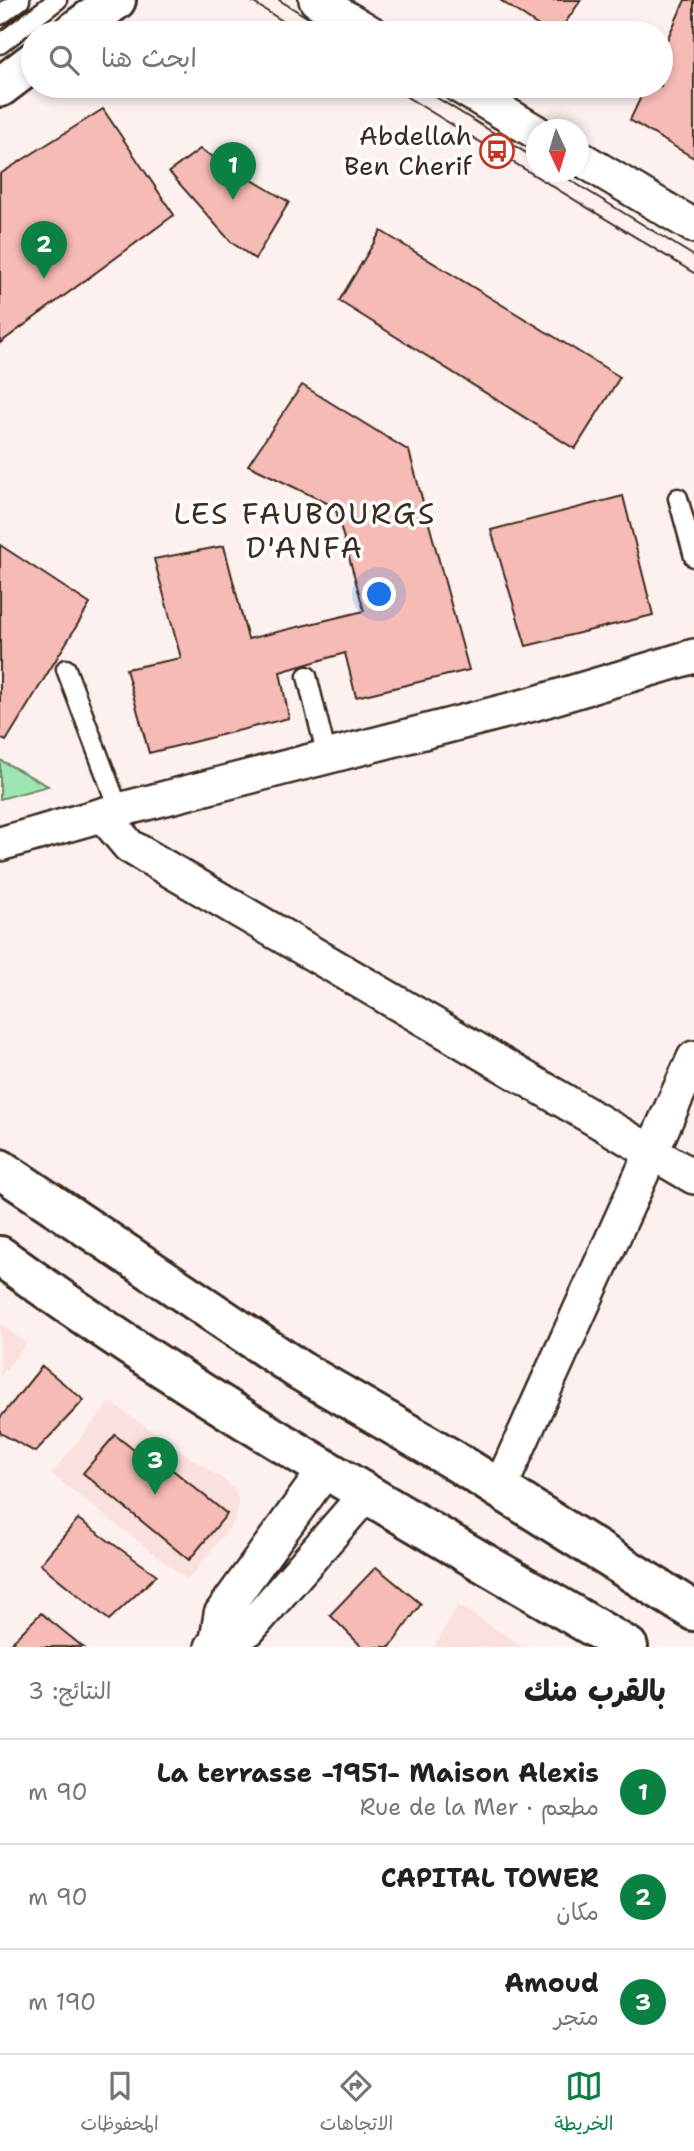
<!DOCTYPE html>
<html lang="ar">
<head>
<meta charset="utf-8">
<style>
  :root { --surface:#fff; --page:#f6f6f6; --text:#202124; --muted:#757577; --line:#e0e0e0; --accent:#0b8043 }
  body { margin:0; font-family:"Shantell Sans","Playpen Sans Arabic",sans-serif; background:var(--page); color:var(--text); direction:rtl }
  .compass { position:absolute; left:526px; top:119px; width:63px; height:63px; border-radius:50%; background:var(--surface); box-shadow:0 4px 10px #0003; rotate:176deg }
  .you { position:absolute; left:380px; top:595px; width:24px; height:24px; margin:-18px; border:5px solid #fff; border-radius:50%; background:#1a73e8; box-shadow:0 0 0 10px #1a73e833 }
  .badge { display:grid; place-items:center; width:46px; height:46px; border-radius:50%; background:var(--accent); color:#fff; font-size:23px; font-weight:700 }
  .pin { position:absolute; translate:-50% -58px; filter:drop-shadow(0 2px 4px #0008) }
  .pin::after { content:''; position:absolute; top:37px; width:24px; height:21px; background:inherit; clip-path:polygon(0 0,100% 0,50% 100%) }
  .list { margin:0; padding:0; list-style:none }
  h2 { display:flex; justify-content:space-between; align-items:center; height:91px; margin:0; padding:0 28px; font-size:30px }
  h2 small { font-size:23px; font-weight:400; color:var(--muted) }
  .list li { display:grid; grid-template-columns:46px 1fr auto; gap:21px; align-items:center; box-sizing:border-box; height:105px; padding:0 28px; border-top:2px solid var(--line) }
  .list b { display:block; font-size:26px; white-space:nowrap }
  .list p { margin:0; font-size:23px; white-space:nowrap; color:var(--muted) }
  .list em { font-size:23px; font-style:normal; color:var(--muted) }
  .icon { flex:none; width:38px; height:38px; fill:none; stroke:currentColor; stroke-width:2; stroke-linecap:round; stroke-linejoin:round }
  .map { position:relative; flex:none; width:694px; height:1647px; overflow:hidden; direction:ltr }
  .search { position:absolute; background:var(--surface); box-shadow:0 4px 10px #0003; left:21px; right:21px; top:21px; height:77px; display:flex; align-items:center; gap:18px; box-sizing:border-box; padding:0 24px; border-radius:38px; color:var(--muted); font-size:26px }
  .sheet { height:406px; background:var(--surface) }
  nav { display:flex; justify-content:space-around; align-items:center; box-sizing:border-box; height:98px; border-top:2px solid var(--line); background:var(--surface); font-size:19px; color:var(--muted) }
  nav a { display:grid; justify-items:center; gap:4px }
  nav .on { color:var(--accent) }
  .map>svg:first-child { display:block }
  .built { fill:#fbe1de }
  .green { fill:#9fe5b1; stroke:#6d8868; stroke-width:2 }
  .building { fill:#f6bbb4; stroke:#3b2a1e; stroke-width:2 }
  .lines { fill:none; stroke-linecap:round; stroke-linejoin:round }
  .lane-casing { stroke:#3b2a1e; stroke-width:23 }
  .street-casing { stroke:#3b2a1e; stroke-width:38 }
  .secondary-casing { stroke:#3b2a1e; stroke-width:44 }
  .lane { stroke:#fff; stroke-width:18 }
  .street { stroke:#fff; stroke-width:33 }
  .secondary { stroke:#fff; stroke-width:38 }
  .tram { stroke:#3b2a1e; stroke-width:2 }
  .labels { text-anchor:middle; stroke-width:7; stroke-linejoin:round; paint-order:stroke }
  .poi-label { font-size:26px; fill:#3b2a1e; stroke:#fff; text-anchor:end }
  .quarter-label { font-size:30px; letter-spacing:2px; fill:#3b2a1e; stroke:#fff }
</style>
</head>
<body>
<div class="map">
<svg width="694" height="1647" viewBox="0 0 694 1647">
  <rect width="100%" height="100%" fill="#fdf1f0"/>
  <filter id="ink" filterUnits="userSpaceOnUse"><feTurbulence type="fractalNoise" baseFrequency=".0143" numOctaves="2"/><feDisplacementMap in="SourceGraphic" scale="14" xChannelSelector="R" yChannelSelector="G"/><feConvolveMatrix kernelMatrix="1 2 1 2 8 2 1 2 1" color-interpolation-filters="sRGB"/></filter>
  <g filter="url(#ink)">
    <path class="built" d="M0,1324l27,19 -27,34z
      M110,1402l117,80 9,10 3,12 -3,15 -48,61 -137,-106z
      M458,1605l66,42h-90z"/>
    <path class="green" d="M0,760l48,26 -48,13z"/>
    <path class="building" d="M500,0h81l-23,33h-9z
      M685,0h9v158l-64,-38 16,-34h15v-33z
      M103,109l71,106 -174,128v-169z
      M200,149l89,53 -34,57 -24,-17 -62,-70z
      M381,231l239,146 -45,72 -236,-148z
      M302,385l107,66 60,219 -113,27 -11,-44 -65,19 9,46 -140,35 -23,-84 55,-11 -27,-99 70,-13 24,93 116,-28 -29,-104 -87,-42z
      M623,496l30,119 -127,31 -35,-116z
      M0,545l90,59 -84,137 -6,-3z
      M42,1366l42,34 -49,52 -35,-19v-15z
      M115,1435l23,18 5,-7 84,68 -38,46 -106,-87z
      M78,1519l79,56 -48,45 -69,-56z
      M376,1567l45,37 -31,43h-28l-32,-32z
      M41,1613l42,34h-76z"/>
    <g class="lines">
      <g class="lane-casing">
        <path id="lane" d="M0,15l20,-15
          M0,44l57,-44
          M678,498l16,59
          M66,669l53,141
          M307,676l20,81"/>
      </g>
      <g class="street-casing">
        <path id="street" d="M316,0l55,33
          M459,86l77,46
          M578,157l116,69
          M103,815l26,31 565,331
          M0,844l119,-34 414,-106 161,-48
          M499,1490l195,-432
          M217,1640l20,-4 12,-7 118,-136
          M212,1647l5,-7 4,-26 105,-145"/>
      </g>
      <g class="secondary-casing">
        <path id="secondary" d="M72,33l44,-33
          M0,87l33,-25
          M0,1169l299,201 156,91 239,150
          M0,1256c199,145 416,267 628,391"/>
      </g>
      <use href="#lane" class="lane"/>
      <use href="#street" class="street"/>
      <use href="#secondary" class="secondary"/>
      <path class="tram" d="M249,0l53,33
        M279,0l54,33
        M389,86l305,187
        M418,86l118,73
        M557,172l137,84"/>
    </g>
  </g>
  <defs>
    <g id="bus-ring" transform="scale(1.75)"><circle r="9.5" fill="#fff" stroke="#c8321e" stroke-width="1.5"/><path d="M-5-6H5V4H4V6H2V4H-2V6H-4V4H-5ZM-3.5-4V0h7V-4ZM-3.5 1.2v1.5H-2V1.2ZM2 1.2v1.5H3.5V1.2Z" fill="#c8321e"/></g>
  </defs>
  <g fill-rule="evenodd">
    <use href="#bus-ring" x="497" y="151"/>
  </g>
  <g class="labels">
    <g class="poi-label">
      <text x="472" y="145">Abdellah<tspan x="472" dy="30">Ben Cherif</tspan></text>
    </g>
    <g class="quarter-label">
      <text x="305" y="524">LES FAUBOURGS<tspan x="305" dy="34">D'ANFA</tspan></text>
    </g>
  </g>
</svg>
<svg class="compass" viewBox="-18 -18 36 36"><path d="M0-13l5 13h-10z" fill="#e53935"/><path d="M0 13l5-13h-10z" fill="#757577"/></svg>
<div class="you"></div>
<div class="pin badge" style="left:233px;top:200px">1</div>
<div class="pin badge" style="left:44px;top:279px">2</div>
<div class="pin badge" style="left:155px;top:1495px">3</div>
<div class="search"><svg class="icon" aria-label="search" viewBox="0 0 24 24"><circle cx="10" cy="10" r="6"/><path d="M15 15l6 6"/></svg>ابحث هنا</div>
</div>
<section class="sheet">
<h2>بالقرب منك<small>النتائج: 3</small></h2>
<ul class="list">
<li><span class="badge">1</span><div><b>La terrasse -1951- Maison Alexis</b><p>مطعم · Rue de la Mer</p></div><em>90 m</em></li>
<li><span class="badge">2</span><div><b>CAPITAL TOWER</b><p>مكان</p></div><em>90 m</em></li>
<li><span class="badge">3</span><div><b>Amoud</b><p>متجر</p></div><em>190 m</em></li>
</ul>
</section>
<nav>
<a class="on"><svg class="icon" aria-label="map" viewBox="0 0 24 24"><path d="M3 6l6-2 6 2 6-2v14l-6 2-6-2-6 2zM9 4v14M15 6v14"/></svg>الخريطة</a>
<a><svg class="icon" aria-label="directions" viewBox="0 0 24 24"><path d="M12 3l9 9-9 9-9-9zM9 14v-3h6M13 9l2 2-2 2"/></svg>الاتجاهات</a>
<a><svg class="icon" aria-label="saved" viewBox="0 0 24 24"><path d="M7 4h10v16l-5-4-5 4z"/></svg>المحفوظات</a>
</nav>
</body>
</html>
